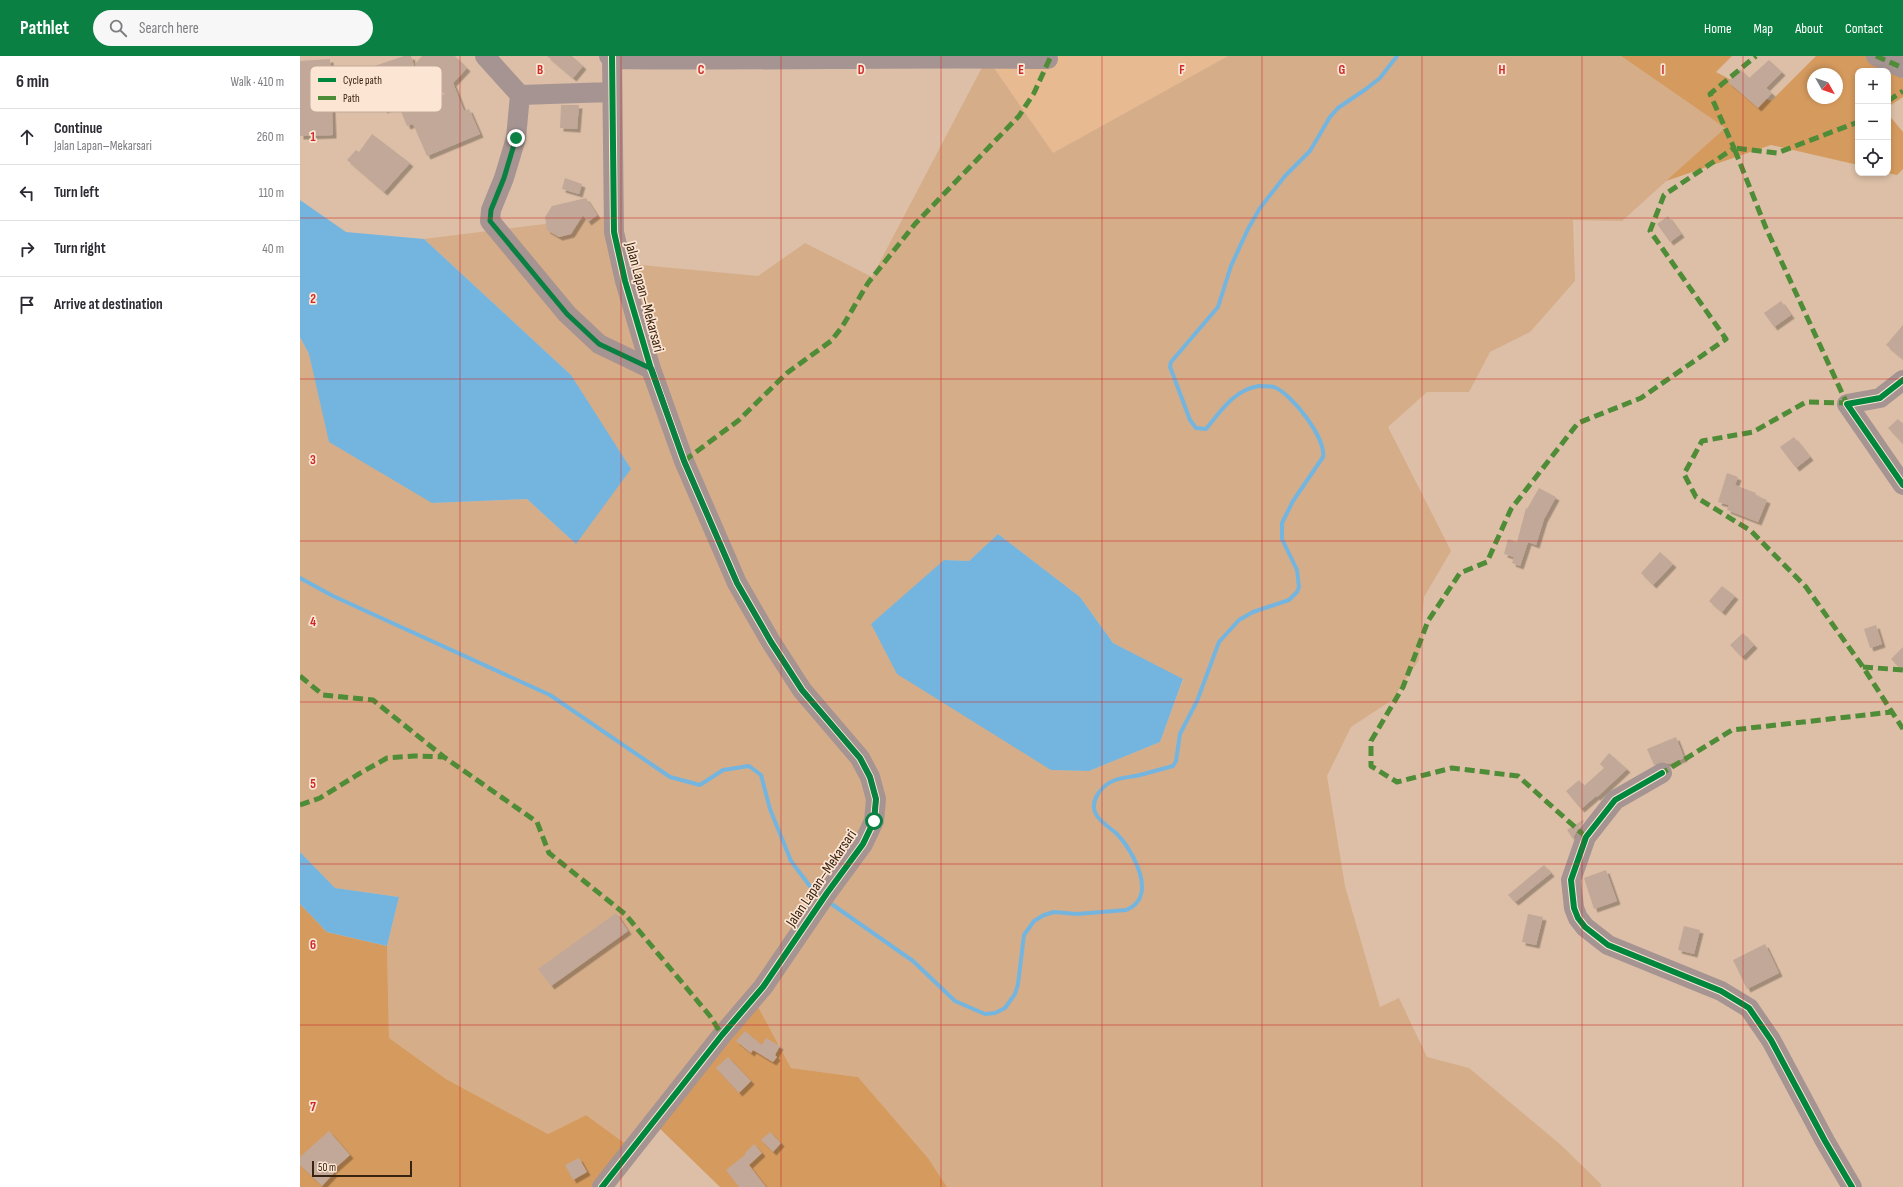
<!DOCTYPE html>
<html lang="en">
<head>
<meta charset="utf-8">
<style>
  :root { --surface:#fff; --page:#f7f7f7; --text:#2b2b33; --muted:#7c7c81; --line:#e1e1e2; --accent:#0b8043 }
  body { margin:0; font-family:"Sofia Sans Condensed",sans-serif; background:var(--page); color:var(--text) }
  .controls { position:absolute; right:12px; top:12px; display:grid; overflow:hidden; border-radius:8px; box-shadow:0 2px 6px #0003 }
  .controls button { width:36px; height:36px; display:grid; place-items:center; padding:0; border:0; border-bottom:1px solid var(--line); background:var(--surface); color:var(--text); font:20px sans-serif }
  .compass { position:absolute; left:1507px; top:12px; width:36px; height:36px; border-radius:50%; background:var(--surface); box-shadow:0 2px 6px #0003; rotate:130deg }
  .scale { position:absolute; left:12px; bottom:10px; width:100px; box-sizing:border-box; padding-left:4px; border:2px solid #392412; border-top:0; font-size:11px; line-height:14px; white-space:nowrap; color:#392412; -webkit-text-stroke:3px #fce5d3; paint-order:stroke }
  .stop { position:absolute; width:12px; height:12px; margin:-9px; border:3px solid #0b8043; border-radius:50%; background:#fff }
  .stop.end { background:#0b8043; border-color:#fff; box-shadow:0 1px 4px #0008 }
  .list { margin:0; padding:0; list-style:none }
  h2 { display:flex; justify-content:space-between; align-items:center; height:52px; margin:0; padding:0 16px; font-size:17px }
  h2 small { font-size:13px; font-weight:400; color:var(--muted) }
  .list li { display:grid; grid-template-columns:26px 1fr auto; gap:12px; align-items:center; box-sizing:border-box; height:56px; padding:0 16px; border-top:1px solid var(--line) }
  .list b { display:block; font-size:15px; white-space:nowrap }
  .list p { margin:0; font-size:13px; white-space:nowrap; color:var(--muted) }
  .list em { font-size:13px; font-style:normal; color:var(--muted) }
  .icon { flex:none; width:22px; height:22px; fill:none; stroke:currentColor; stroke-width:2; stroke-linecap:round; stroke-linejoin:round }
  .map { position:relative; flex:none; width:1603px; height:1131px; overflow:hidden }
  header { display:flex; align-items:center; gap:24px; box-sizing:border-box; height:56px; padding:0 20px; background:var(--accent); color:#fff }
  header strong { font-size:19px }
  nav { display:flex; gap:22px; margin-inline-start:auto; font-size:14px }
  .search { width:280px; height:36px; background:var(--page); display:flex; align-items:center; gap:10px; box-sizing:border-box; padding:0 14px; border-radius:22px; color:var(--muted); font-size:15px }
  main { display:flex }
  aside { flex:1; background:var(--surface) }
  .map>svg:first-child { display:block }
  .built { fill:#e7ba92 }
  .green { fill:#d6ad89; fill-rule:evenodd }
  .forest { fill:#d59a5e; fill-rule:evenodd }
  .water { fill:#74b5df }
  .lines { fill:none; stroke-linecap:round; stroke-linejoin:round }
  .stream { stroke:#74b5df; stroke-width:4 }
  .building { fill:#c2a899; filter:url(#shadow) }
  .minor { stroke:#a69493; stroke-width:20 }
  .quiet { stroke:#4f8c37; stroke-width:5; stroke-dasharray:10 5; stroke-linecap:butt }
  .cycleway-casing { stroke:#fce5d3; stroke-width:8 }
  .cycleway { stroke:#00873e; stroke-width:6 }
  .route { stroke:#0b8043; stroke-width:5 }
  .grid { fill:none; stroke:#ce2827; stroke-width:1; stroke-opacity:0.55 }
  .labels { text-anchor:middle; stroke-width:3.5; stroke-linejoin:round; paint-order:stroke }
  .street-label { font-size:15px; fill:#392412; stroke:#fce5d3 }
  .key { fill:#fce5d3; stroke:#c2ab99; stroke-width:1 }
  .key-label { font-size:11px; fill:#392412 }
  .grid-label { font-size:13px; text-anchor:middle; font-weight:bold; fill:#ce2827; stroke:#fce5d3; stroke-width:3.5; stroke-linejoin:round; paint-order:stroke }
</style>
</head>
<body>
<header>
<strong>Pathlet</strong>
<div class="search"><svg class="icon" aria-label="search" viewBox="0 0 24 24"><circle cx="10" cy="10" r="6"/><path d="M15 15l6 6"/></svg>Search here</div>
<nav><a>Home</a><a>Map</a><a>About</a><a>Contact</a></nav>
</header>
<main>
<aside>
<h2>6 min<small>Walk · 410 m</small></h2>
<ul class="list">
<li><svg class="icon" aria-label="ahead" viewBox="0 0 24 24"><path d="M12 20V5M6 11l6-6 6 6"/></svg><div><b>Continue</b><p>Jalan Lapan–Mekarsari</p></div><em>260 m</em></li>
<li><svg class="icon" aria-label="left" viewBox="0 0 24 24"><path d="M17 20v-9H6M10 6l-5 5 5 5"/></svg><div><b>Turn left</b></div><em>110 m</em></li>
<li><svg class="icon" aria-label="right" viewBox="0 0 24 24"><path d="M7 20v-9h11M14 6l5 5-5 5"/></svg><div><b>Turn right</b></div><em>40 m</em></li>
<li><svg class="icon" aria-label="arrive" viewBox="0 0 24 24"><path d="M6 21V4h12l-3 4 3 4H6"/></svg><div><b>Arrive at destination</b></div></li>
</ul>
</aside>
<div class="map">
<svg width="1603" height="1131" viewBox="0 0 1603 1131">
  <defs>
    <filter id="shadow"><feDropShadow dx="3.5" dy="3.5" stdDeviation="0" flood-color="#0004"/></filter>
  </defs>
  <rect width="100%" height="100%" fill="#dcbfa6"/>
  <path class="built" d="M688,0h240l-175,97 -66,-95z"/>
  <path class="green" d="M928,0h393l104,72 -103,93 -49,-1 2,61 -45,51 -40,20 -21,40h-42l-39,35 63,124 -27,46 -5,63 -27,40 -41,27 -24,49 18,110 35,121 19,-9 28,59 42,11 92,77 40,39v3h-654l-19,-29 -70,-81 -67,-9 -40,-73 -121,152 -44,-32 -38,19 -102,-55 -57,-41 -2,-92 12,-49 -64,-9 -35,-36v-515l9,17 123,149 95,-4 49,45 -5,-169 -147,-136 194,-24 12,49 128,12 47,-33 67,34 115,-219 66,95zM698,478l82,63 33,46 70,37 -23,62 -71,29 -38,-1 -107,-210 25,1z"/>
  <path class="forest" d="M1321,0h111l-16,16 55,29 45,-45h87v41l-15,10v-36h-30v94l-87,-20 -105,36 59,-53zM1513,18h24v24h-24z
    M1588,58l15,18v37l-6,6 -9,-2z
    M0,848l27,28 60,14 2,92 57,41 102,55 38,-19 44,32 -35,40h-295z
    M451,938l40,74 67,9 70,81 19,29h-227l-68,-66z"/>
  <path class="water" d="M0,144l46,32 78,7 147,136 60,94 -55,75 -49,-45 -95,4 -103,-61 -20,-88 -9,-17z
    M698,478l82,63 33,46 70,36 -23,63 -71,29 -38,-1 -154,-96 -26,-50 73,-64 25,1z
    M0,796l35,36 64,9 -12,49 -60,-14 -27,-28z"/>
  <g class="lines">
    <path class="stream" d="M0,522l33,18 217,99 120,82 30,8 23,-15 26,-4 12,9 9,34 21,52 21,28
      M533,849l80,56 42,40 30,13 10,-1 10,-5 10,-14 3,-10 6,-49 10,-14 10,-6 10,-3 23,2 49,-4c10,-4 16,-12 16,-23 0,-18 -14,-42 -26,-54 -6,-5 -17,-12 -20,-19 -7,-12 5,-28 17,-33 8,-4 19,-4 27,-6 11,-3 22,-6 33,-9l3,-5 4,-27 17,-33 22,-59 20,-22 14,-8 36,-12 8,-8 2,-5 -2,-17 -15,-31v-16l11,-22 30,-44c3,-19 -31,-63 -49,-70 -4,-1 -11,-1 -15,-1 -24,3 -39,26 -53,43l-10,-1 -6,-8 -18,-48 -2,-5 1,-5 47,-55 13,-41 17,-37 12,-21 25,-32 25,-25 20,-34 8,-9 28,-19 14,-11 17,-22"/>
  </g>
  <path class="building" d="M104,0h7l4,13 -17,6 14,32 33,-13 -30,-30 7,-8h33l12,12 -14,15 11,28 5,-2 11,25 -53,22 -14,-32 -6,2 -9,-22 -14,6 -11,-26 -17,5 -5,-15z
    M247,0h25l11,10 -10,12z
    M30,3l3,76 -33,1v-75z
    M1469,4l13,12 -16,16 6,5 -14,15 -30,-26 12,-13 9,9z
    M261,49h18l-2,24 -17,-1z
    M72,78l38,29 -26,29 -37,-32 9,-10 3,2z
    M265,122l17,6 -3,10 -17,-5z
    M286,142l11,17 -9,7 -5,-7 -12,19 -12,3 -12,-7 -2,-13 7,-11z
    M1368,160l13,18 -11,8 -13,-18z
    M1481,245l10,14 -17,12 -10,-14z
    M1603,269v34l-17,-14z
    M1598,363l5,5v20l-15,-16z
    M1494,381l16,20 -14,11 -16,-21z
    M1427,417l11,4 -3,8 21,8 -1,2 12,5 -9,22 -31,-12 2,-5 -11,-3z
    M1239,432l17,9 -12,22 -8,26 -8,-3 -8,24 -8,-3 2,-6 -10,-3 4,-15 9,3 9,-34 1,1z
    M1360,496l13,12 -20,21 -12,-12z
    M1422,530l13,10 -13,16 -13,-11z
    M1576,569l6,19 -12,4 -6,-19z
    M1443,577l11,12 -12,12 -12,-12z
    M1603,591v24l-12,-12z
    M1376,681l8,21 -15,6 -7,-2 -8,3 -7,-16z
    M1309,697l18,16 -30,28 -1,-1 -15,13 -15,-18 13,-11 5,6 20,-18 -4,-4z
    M1283,764l1,1 -7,9 -4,9 -6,-9z
    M1244,809l7,8 -36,29 -7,-7z
    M1306,814l11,31 -23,8 -10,-31z
    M316,857l12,18 -77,55 -13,-17z
    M1228,858l15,3 -7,28 -14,-3z
    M1384,870l16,4 -6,24 -16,-4z
    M1465,888l14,29 -32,16 -14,-29z
    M445,975l17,14 4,-7 14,8 -5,9 2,2 -4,5 -20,-12 -2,3 -15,-12z
    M428,1001l23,24 -12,12 -23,-25z
    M29,1075l21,24 -18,16 2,2 -12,13 -22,-21v-8z
    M470,1076l11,11 -8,9 -12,-12z
    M454,1088l8,9 -13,12 17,22h-27l-13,-17 20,-16 -1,-1z
    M279,1102l8,14 -14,8 -8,-15z"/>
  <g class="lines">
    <path class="minor" d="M185,0l35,39 -4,43 -12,40 -13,32 -1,11 77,93 32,30 52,25
      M309,0l3,3c146,2 291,-2 436,0
      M1576,0l27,12
      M220,39l91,-3
      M1603,324l-23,18 -33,6 56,81
      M1362,717l-47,27 -29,37 -15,43 3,28 4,10 7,9 23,18 113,46 28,17 22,32 54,101 27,46
      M302,1131l120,-152 41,-48 64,-94 36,-49 11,-23 2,-22 -6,-22 -10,-19 -58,-68 -31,-48 -34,-59 -53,-122 -33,-92 -26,-88 -11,-49 -2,-176"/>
    <path class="quiet" d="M1576,0l27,12
      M1588,45l15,-10
      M1549,347l-43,-1 -53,30 -51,9 -18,33 12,23 55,34 55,56 57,80 40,62
      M1548,350l-82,-178 -32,-80 43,5 81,-31
      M384,405l55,-41 48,-47 44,-32 11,-14 26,-44 47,-59 104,-108 15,-23 17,-37
      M1563,611l40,3
      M0,620l23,19 50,5 71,57
      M1359,719l73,-45 160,-18
      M0,749l20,-7 37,-23 30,-17 27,-2 30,1 93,65 12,31 76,61 85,102 12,19
      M1286,781l-68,-61 -66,-8 -55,14 -26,-16v-25l32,-54 25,-66 32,-48 27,-11 24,-53 67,-86 63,-25 85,-59 -76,-108 14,-36 70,-47 -24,-54 46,-38"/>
    <g class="cycleway-casing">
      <path id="cycleway" d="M1603,324l-23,18 -33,6 56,81
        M1362,717l-47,27 -29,37 -15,43 3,28 4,10 7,9 23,18 113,46 28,17 22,32 54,101 27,46
        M302,1131l120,-152 41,-48 64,-94 36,-49 11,-23 2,-22 -6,-22 -10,-19 -58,-68 -31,-48 -34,-59 -53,-122 -33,-92 -26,-88 -11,-49 -2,-176"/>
    </g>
    <use href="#cycleway" class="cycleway"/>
  </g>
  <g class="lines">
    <path class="route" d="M216,82l-12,40 -13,32 -1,11 77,93 32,30 53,25 32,92 53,122 34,59 31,48 58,68 10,19 6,22 -2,22"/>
  </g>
  <path class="grid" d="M160,0v1131M321,0v1131M481,0v1131M641,0v1131M802,0v1131M962,0v1131M1122,0v1131M1282,0v1131M1443,0v1131M0,162h1603M0,323h1603M0,485h1603M0,646h1603M0,808h1603M0,969h1603"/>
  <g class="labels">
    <g class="street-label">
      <text transform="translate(345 241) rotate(75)" y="5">Jalan Lapan–Mekarsari</text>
      <text transform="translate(521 822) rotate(-56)" y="5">Jalan Lapan–Mekarsari</text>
    </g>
  </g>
  <rect x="10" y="10" width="132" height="46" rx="6" class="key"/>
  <rect x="18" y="22" width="18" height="4" fill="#00873e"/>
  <rect x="18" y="40" width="18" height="4" fill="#4f8c37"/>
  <g class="key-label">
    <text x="43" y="28">Cycle path</text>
    <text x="43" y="46">Path</text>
  </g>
  <g class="grid-label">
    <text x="240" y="18">B</text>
    <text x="401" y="18">C</text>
    <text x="561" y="18">D</text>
    <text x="721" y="18">E</text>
    <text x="882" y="18">F</text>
    <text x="1042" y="18">G</text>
    <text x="1202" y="18">H</text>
    <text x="1363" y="18">I</text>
    <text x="13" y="85">1</text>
    <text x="13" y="247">2</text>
    <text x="13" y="408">3</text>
    <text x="13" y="570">4</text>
    <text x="13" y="732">5</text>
    <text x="13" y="893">6</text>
    <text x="13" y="1055">7</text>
  </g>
</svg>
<div class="controls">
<button>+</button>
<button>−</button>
<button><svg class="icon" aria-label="locate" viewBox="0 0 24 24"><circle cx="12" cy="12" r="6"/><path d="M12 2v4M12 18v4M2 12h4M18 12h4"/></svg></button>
</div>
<svg class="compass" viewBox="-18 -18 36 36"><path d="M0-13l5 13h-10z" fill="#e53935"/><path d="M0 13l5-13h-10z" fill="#7c7c81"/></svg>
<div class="scale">50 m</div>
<div class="stop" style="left:574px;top:765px"></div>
<div class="stop end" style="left:216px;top:82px"></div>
</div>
</main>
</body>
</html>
